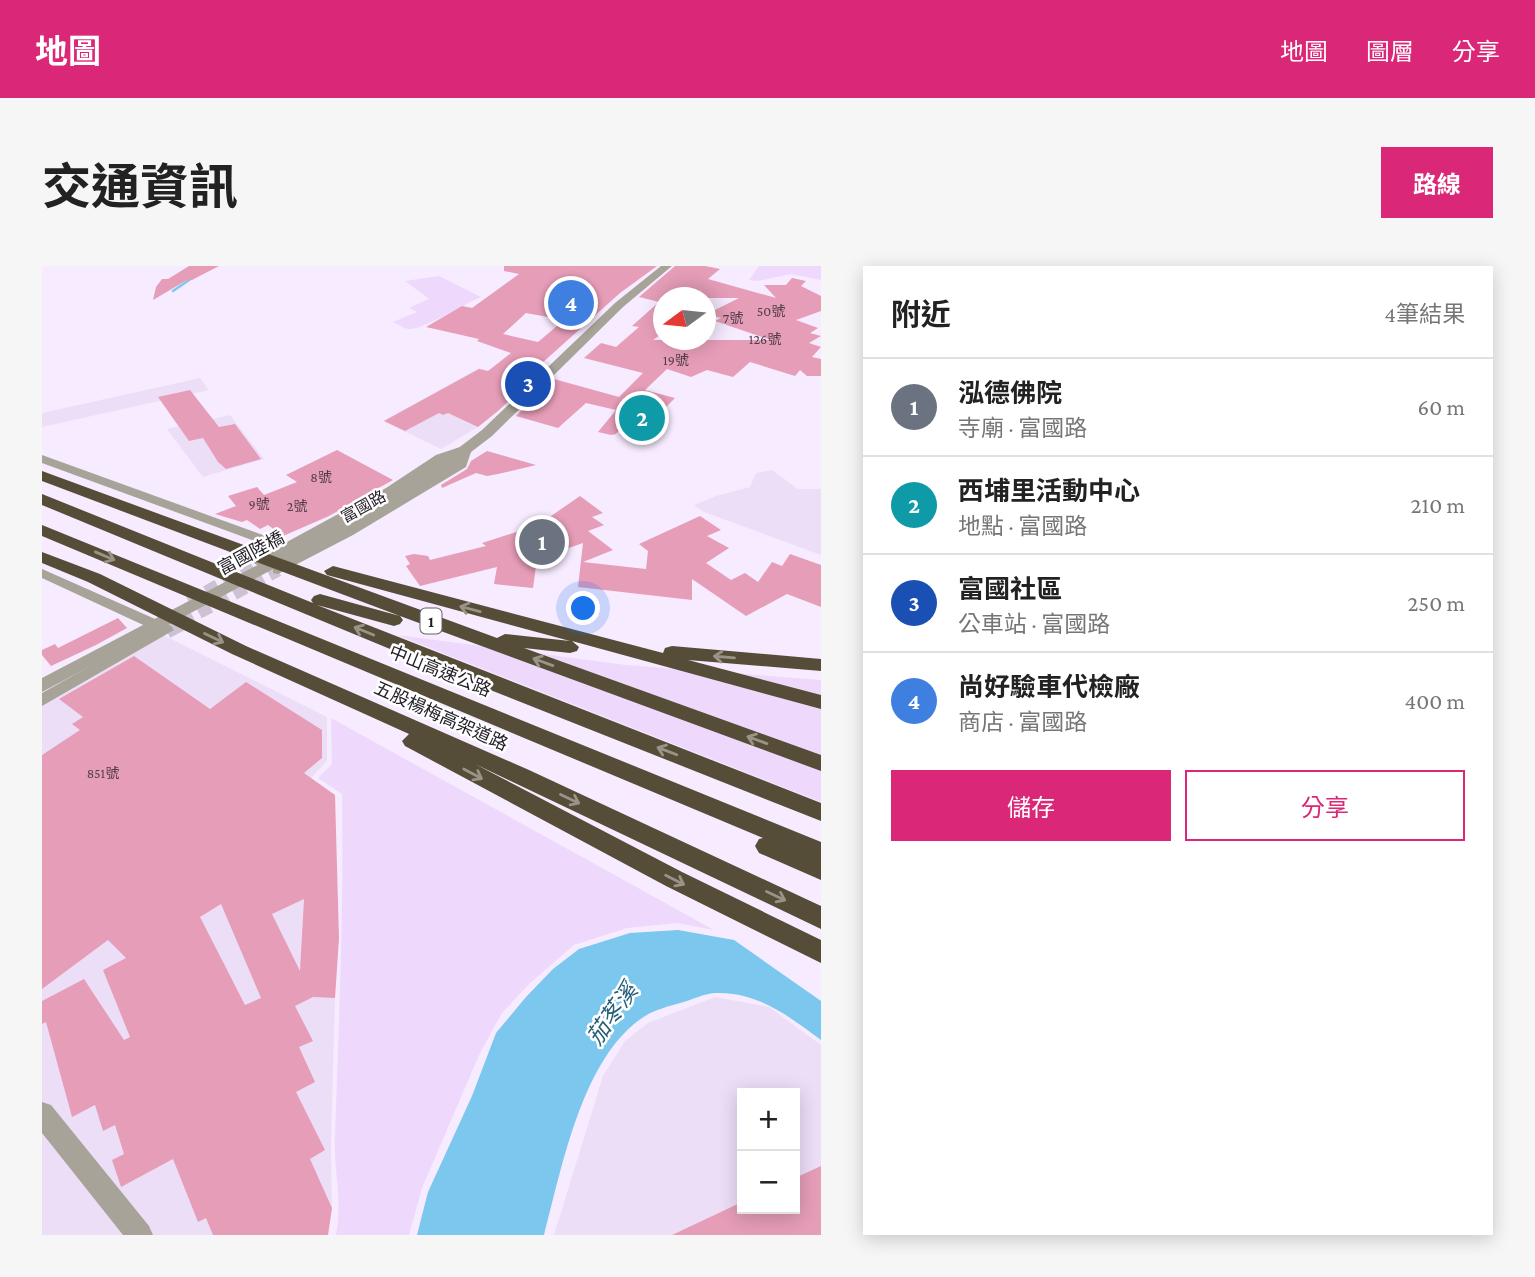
<!DOCTYPE html>
<html lang="zh-TW">
<head>
<meta charset="utf-8">
<style>
  :root { --surface:#fff; --page:#f6f6f6; --text:#222; --muted:#767676; --line:#e0e0e0; --accent:#db2777 }
  body { margin:0; font-family:"Crimson Pro","Noto Sans TC",serif; background:var(--page); color:var(--text) }
  .controls { position:absolute; right:21px; bottom:21px; display:grid; overflow:hidden; border-radius:0px; box-shadow:0 4px 18px #0003 }
  .controls button { width:63px; height:63px; display:grid; place-items:center; padding:0; border:0; border-bottom:2px solid var(--line); background:var(--surface); color:var(--text); font:35px sans-serif }
  .compass { position:absolute; left:611px; top:21px; width:63px; height:63px; border-radius:50%; background:var(--surface); box-shadow:0 4px 18px #0003; rotate:255deg }
  .you { position:absolute; left:542px; top:343px; width:24px; height:24px; margin:-18px; border:5px solid #fff; border-radius:50%; background:#1a73e8; box-shadow:0 0 0 10px #1a73e833 }
  .badge { display:grid; place-items:center; width:46px; height:46px; border-radius:50%; background:var(--accent); color:#fff; font-size:23px; font-weight:700 }
  .pin { position:absolute; translate:-50% -50%; border:4px solid #fff; box-shadow:0 2px 7px #0006 }
  .list { margin:0; padding:0; list-style:none }
  h2 { display:flex; justify-content:space-between; align-items:center; height:91px; margin:0; padding:0 28px; font-size:30px }
  h2 small { font-size:23px; font-weight:400; color:var(--muted) }
  .list li { display:grid; grid-template-columns:46px 1fr auto; gap:21px; align-items:center; box-sizing:border-box; height:98px; padding:0 28px; border-top:2px solid var(--line) }
  .list b { display:block; font-size:26px; white-space:nowrap }
  .list p { margin:0; font-size:23px; white-space:nowrap; color:var(--muted) }
  .list em { font-size:23px; font-style:normal; color:var(--muted) }
  .actions { display:flex; gap:14px; padding:21px 28px }
  .actions a { flex:1; padding:16px 0; border:2px solid var(--accent); border-radius:0px; text-align:center; font-size:24px; color:var(--accent) }
  .actions .main { background:var(--accent); color:#fff }
  .map { position:relative; flex:none; width:779px; height:969px; overflow:hidden; border-radius:0px }
  header { display:flex; align-items:center; gap:42px; box-sizing:border-box; height:98px; padding:0 35px; background:var(--accent); color:#fff }
  header strong { font-size:33px }
  nav { display:flex; gap:38px; margin-inline-start:auto; font-size:24px }
  .intro { display:flex; align-items:center; justify-content:space-between; box-sizing:border-box; height:168px; padding:0 42px }
  h1 { margin:0; font-size:49px }
  .button { padding:18px 32px; border-radius:0px; background:var(--accent); color:#fff; font-size:24px; font-weight:700 }
  main { display:flex; gap:42px; padding:0 42px }
  aside { flex:1; background:var(--surface); border-radius:0px; box-shadow:0 4px 18px #0003 }
  .map>svg:first-child { display:block }
  .built { fill:#eddef8; fill-rule:evenodd }
  .green { fill:#eed9fd }
  .water { fill:#7bc7ed }
  .lines { fill:none; stroke-linecap:round; stroke-linejoin:round }
  .stream { stroke:#7bc7ed; stroke-width:2.5 }
  .building { fill:#e69db8; fill-rule:evenodd }
  .minor-tunnel-far1 { stroke:#ccc2d4; stroke-width:13; stroke-dasharray:13 7; stroke-linecap:butt }
  .minor-tunnel { stroke:#ccc2d4; stroke-width:18; stroke-dasharray:18 9; stroke-linecap:butt }
  .minor { fill:#a7a398; fill-rule:evenodd }
  .tertiary { fill:#a7a398; fill-rule:evenodd }
  .motorway { fill:#554d37; fill-rule:evenodd }
  .oneway { stroke:#999487 }
  .labels { text-anchor:middle; stroke-width:5; stroke-linejoin:round; paint-order:stroke }
  .number-label { font-size:14px; fill:#533d4a }
  .far-street-label { font-size:16px; fill:#221d26; stroke:#fff }
  .shield { fill:#fff; stroke:#646167; stroke-width:2 }
  .shield-label { font-size:16px; font-weight:bold; fill:#221d26 }
  .street-label { font-size:18px; fill:#221d26; stroke:#fff }
  .near-water-label { font-size:23px; font-style:italic; fill:#255e79; stroke:#fff }
</style>
</head>
<body>
<header>
<strong>地圖</strong>
<nav><a>地圖</a><a>圖層</a><a>分享</a></nav>
</header>
<div class="intro"><h1>交通資訊</h1><a class="button">路線</a></div>
<main>
<div class="map">
<svg width="779" height="969" viewBox="0 0 779 969">
  <rect width="100%" height="100%" fill="#f7ebff"/>
  <path class="built" d="M437,102l46,14 -47,45 -37,22 -58,-28z
    M158,112l9,12 -167,37v-14z
    M188,149l34,44 -61,18 -36,-48z
    M730,204l26,19h23v66l-117,-43 -10,-7 22,-9 34,-9 6,-14z
    M121,369l164,82v44l-16,17 24,220 -4,147 1,63 -4,27h-286v-530z
    M673,731l54,10 52,38v190h-267l49,-159 22,-35 23,-18zM700,827h53v116h-53z"/>
  <path class="green" d="M717,0h62v14l-30,-6 -33,7 -9,-1z
    M397,10l42,21c-14,6 -62,34 -72,32 -5,0 -11,-5 -16,-7l24,-10 -8,-4 20,-9 -24,-18z
    M355,369l229,30 195,15v122z
    M289,452l383,212 -37,-7 -50,5 -53,17 -44,38 -28,30 -22,40 -58,135 -13,47h-73c7,-37 -3,-65 -1,-101 4,-113 9,-226 7,-340l-24,-16 14,-14z"/>
  <path class="water" d="M636,664l56,10 87,61v39c-33,-24 -62,-48 -105,-47 -11,0 -24,7 -36,10 -11,3 -25,7 -35,13 -63,40 -83,152 -101,219h-127l11,-43 44,-96 24,-63 30,-36 27,-28 26,-20 51,-16z"/>
  <g class="lines">
    <path class="stream" d="M131,25l19,-13"/>
  </g>
  <path class="building" d="M147,0h30l-27,14h-5l-34,20 3,-13 6,-8h6z
    M462,0h153l-37,27 -89,80 5,2 -38,36 -20,16 -30,-14 -5,2 -4,-2 -34,18 -21,-10 95,-52 9,2 23,-18 -34,-12 2,-2 -53,-12 36,-21 10,2 47,-34 -15,-3zM484,47l38,7 -26,22 -35,-8z
    M633,0h30l15,3 -12,10 68,19 -12,-13h22l6,-7 14,3 -5,5 20,10v15l-25,9 22,8 -8,5 11,3 -12,7 12,4 -9,10 9,2v17h-14l-7,-6 -5,6 -45,-14 -17,15 -26,-7 -16,7 -24,-8 -22,21 30,8 -10,10 -3,-1 -11,16 -7,-2 -3,5 -15,-4 -10,12 -5,1 -13,-3 18,-22 -30,-7 -28,25 -42,-12 38,-37 65,18 24,-24 -59,-15 17,-15 15,4 23,-20 -7,-1 27,-24 -20,-5zM621,32h76l-32,16 14,4 -6,3 56,19h-118l10,-7z
    M148,124l29,37 16,-3 26,35 -35,10 -8,-7 -15,-24 -14,3 -31,-44z
    M295,184l56,30 -64,36 -46,20 -15,-11 -8,4 -13,-9 -5,2 -27,-8 21,-8 -8,-10 29,-9 7,8 33,-13 -11,-7z
    M445,185l49,14 -38,9 -11,2 -11,-3 -34,15 -1,-3 26,-16 4,-8z
    M538,230l23,17 -11,4 12,8 -16,6 25,19 -30,12 63,7 2,-18 -9,-7 61,-28 21,14 -14,6 22,12 -23,15 25,17 14,-7 13,9 14,-20 10,4 8,-12 31,11v42l-34,-13 -41,22 -54,-37v21l-114,-13 5,-44 -46,16 -4,29 -39,-4 3,-17 -77,19 -14,-20 4,-2 -5,-8 9,-2 14,2 2,4 56,-14 -4,-3 56,-18z
    M76,352l9,10 -31,17 -45,21 -9,-11v-5l13,-6 3,4z
    M92,390l76,53 36,-27 76,48v28l-18,15 31,22 4,143 -4,60 -22,-1 -18,9 18,35 -14,6 16,35 -19,10 29,58 -15,9 22,49 -4,27h-115l-7,-17 -8,4 -25,-63 -52,28 -9,-27 12,-6 -9,-29 -12,6 -8,-26 -23,12 -26,-95 -4,2v-23l42,-22 40,61 6,-3 -27,-67 23,-12 -18,-18 -66,49v-234l38,-25 -8,-6 11,-7 -24,-18zM262,633l-4,72 -28,-57zM179,638l40,94 -16,7 -45,-88z
    M779,900v69h-149l70,-33v7h53v-31z"/>
  <g class="lines">
    <path class="minor-tunnel-far1" d="M147,336l70,-40
      M139,356l97,-52"/>
    <path class="minor-tunnel" d="M124,364l18,-10"/>
    <path class="minor" d="M424,179l6,4 -6,18 -113,68 -75,39 -5,-1v-6l94,-51 89,-54 2,-6 -14,5 -48,33 -99,53v6h-10l-28,13 -7,-4 2,-3 20,-11 -232,-85v-8l243,88 101,-55 50,-33z
      M0,303l129,57 3,4 -132,76v-13l112,-63 -112,-52z
      M0,836l9,3 98,121 4,9h-30l-81,-102z"/>
    <path class="tertiary" d="M619,0h11l-49,41 -131,129 -38,29 -68,44 -344,183v-14l334,-175 55,-34 51,-39 133,-127z"/>
    <path class="motorway" d="M0,205l455,167 8,-4 65,7 -243,-66 -3,-4 9,-5 330,87 2,-5 7,-2 149,13v12l-133,-11 133,35v14l-249,-68 7,6 -2,4 -7,2 -46,-5 297,107v16l-421,-155 3,4 -3,4 -6,2 -77,-21 504,198v18l-356,-141 -423,-175v-11l271,109 -2,-3 3,-4 6,-2 80,22 -358,-135z
      M0,259l779,317v38l-62,-27 -4,-7 4,-7 4,-1 -721,-302z
      M0,286l58,22 146,72 283,124 292,136v23l-346,-165 207,108 139,68v23l-155,-77 -261,-140 -3,-5 7,-7 -177,-80 -144,-72 -46,-19z"/>
  </g>
  <defs><path id="oneway-shaft" d="M-6 0H5M1.5-3L5.5 0L1.5 3" fill="none" stroke-width="1.6" stroke-linecap="round" stroke-linejoin="round" transform="scale(1.75)"/></defs>
  <g class="oneway">
    <use href="#oneway-shaft" transform="translate(63 290) rotate(23)"/>
    <use href="#oneway-shaft" transform="translate(428 343) rotate(-165)"/>
    <use href="#oneway-shaft" transform="translate(322 365) rotate(-158)"/>
    <use href="#oneway-shaft" transform="translate(172 372) rotate(26)"/>
    <use href="#oneway-shaft" transform="translate(682 391) rotate(-175)"/>
    <use href="#oneway-shaft" transform="translate(501 396) rotate(-160)"/>
    <use href="#oneway-shaft" transform="translate(715 474) rotate(-160)"/>
    <use href="#oneway-shaft" transform="translate(625 485) rotate(-159)"/>
    <use href="#oneway-shaft" transform="translate(431 508) rotate(28)"/>
    <use href="#oneway-shaft" transform="translate(528 533) rotate(25)"/>
    <use href="#oneway-shaft" transform="translate(633 614) rotate(27)"/>
    <use href="#oneway-shaft" transform="translate(734 630) rotate(25)"/>
  </g>
  <g class="labels">
    <g class="number-label">
      <text x="729" y="50">50號</text>
      <text x="691" y="57">7號</text>
      <text x="723" y="78">126號</text>
      <text x="634" y="99">19號</text>
      <text x="279" y="216">8號</text>
      <text x="217" y="243">9號</text>
      <text x="255" y="245">2號</text>
      <text x="61" y="512">851號</text>
    </g>
    <g class="far-street-label">
      <text transform="translate(321 240) rotate(-29)" y="6">富國路</text>
    </g>
    <rect class="shield" x="378.5" y="342.5" width="21" height="25" rx="5"/>
    <g class="shield-label">
      <text x="389" y="361">1</text>
    </g>
    <g class="street-label">
      <text transform="translate(209 287) rotate(-28)" y="6">富國陸橋</text>
      <text transform="translate(398 405) rotate(22)" y="6">中山高速公路</text>
      <text transform="translate(399 450) rotate(24)" y="6">五股楊梅高架道路</text>
    </g>
    <g class="near-water-label">
      <text transform="translate(570 748) rotate(-55)" y="8">茄苳溪</text>
    </g>
  </g>
</svg>
<div class="controls">
<button>+</button>
<button>−</button>
</div>
<svg class="compass" viewBox="-18 -18 36 36"><path d="M0-13l5 13h-10z" fill="#e53935"/><path d="M0 13l5-13h-10z" fill="#767676"/></svg>
<div class="you"></div>
<div class="pin badge" style="left:500px;top:276px;background:#6b7280">1</div>
<div class="pin badge" style="left:600px;top:152px;background:#0f9aa8">2</div>
<div class="pin badge" style="left:486px;top:118px;background:#1a4fb4">3</div>
<div class="pin badge" style="left:529px;top:37px;background:#3f7fe0">4</div>
</div>
<aside>
<h2>附近<small>4筆結果</small></h2>
<ul class="list">
<li><span class="badge" style="background:#6b7280">1</span><div><b>泓德佛院</b><p>寺廟 · 富國路</p></div><em>60 m</em></li>
<li><span class="badge" style="background:#0f9aa8">2</span><div><b>西埔里活動中心</b><p>地點 · 富國路</p></div><em>210 m</em></li>
<li><span class="badge" style="background:#1a4fb4">3</span><div><b>富國社區</b><p>公車站 · 富國路</p></div><em>250 m</em></li>
<li><span class="badge" style="background:#3f7fe0">4</span><div><b>尚好驗車代檢廠</b><p>商店 · 富國路</p></div><em>400 m</em></li>
</ul>
<div class="actions"><a class="main">儲存</a><a>分享</a></div>
</aside>
</main>
</body>
</html>
